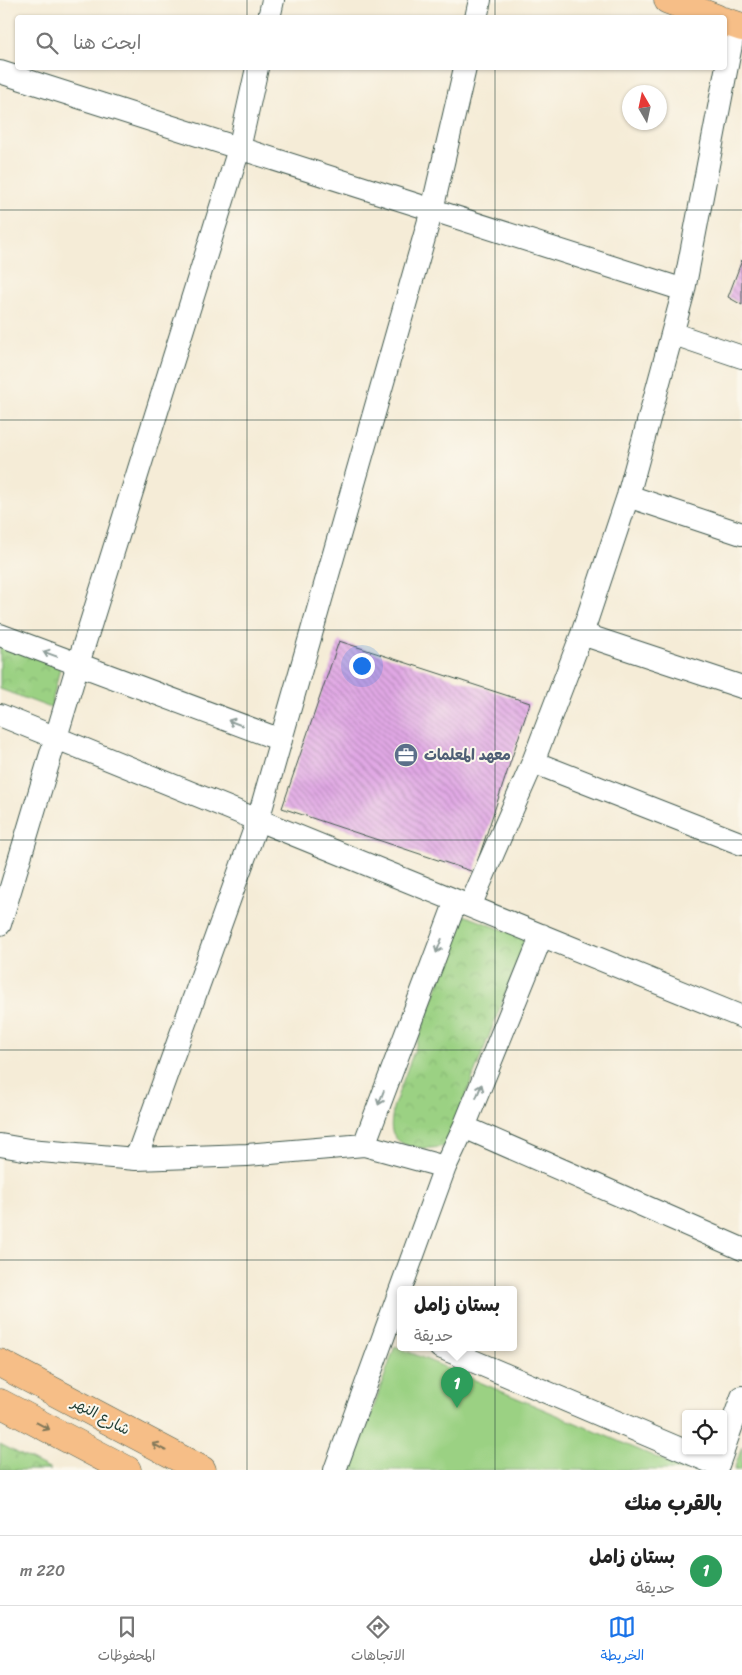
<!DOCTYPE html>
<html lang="ar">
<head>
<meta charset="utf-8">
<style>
  :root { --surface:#fff; --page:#f6f6f6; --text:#222; --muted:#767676; --line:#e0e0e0; --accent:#1a73e8 }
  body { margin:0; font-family:Sriracha,"Playpen Sans Arabic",sans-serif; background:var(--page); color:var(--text); direction:rtl }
  .controls { position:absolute; right:15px; bottom:15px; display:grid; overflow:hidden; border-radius:5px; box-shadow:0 1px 4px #0004 }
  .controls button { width:45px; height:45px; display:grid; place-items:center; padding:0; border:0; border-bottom:1px solid var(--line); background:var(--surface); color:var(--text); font:25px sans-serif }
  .compass { position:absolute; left:622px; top:85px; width:45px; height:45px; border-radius:50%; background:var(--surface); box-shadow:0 1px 4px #0004; rotate:351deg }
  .you { position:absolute; left:361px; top:665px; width:18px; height:18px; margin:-12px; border:4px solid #fff; border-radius:50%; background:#1a73e8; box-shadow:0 0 0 8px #1a73e833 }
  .badge { display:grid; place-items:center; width:32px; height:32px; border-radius:50%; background:var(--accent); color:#fff; font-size:16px; font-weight:700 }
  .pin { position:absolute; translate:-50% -41px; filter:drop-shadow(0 1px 2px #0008) }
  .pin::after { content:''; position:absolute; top:26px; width:18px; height:15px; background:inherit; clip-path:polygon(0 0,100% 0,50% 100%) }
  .popup { position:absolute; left:397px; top:1286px; width:120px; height:65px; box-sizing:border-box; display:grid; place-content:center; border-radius:5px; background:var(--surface); filter:drop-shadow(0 1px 4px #0005); font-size:16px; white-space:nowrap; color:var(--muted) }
  .popup b { font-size:19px; color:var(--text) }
  .popup::after { content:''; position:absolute; left:50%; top:100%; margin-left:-10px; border:10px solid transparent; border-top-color:var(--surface) }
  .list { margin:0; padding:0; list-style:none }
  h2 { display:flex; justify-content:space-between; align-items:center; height:65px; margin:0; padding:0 20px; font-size:21px }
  h2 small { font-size:16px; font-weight:400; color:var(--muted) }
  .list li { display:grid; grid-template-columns:32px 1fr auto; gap:15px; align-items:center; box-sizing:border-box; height:70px; padding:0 20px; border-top:1px solid var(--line) }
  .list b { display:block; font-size:19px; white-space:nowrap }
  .list p { margin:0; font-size:16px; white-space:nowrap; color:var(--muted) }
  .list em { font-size:16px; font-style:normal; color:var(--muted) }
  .icon { flex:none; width:28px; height:28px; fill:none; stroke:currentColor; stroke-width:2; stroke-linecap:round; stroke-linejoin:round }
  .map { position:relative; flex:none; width:742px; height:1470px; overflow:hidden; direction:ltr }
  .search { position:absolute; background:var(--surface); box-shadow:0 1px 4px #0004; left:15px; right:15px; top:15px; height:55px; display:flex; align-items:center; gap:12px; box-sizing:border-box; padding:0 18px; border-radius:5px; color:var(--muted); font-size:19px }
  .sheet { height:135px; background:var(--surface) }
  nav { display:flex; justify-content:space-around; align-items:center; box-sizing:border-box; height:70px; border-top:1px solid var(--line); background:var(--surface); font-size:14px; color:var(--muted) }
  nav a { display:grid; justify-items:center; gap:2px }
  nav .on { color:var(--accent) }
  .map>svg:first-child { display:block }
  .park { fill:url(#park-crowns); stroke:#5d875c }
  .garden { fill:#9bd183; stroke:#5d875c }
  .building { fill:url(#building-back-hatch) }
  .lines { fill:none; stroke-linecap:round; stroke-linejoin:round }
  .minor-casing { stroke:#3f574c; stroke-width:24 }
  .major-casing { stroke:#3f574c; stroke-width:29 }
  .minor { stroke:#fff; stroke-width:22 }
  .major { stroke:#f6be87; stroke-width:28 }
  .oneway { stroke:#8f9e9a }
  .oneway2 { stroke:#807759 }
  .grid { fill:none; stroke:#1f3d34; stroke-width:1; stroke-opacity:0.55 }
  .labels { text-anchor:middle; stroke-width:4; stroke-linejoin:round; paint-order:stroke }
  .service-label { font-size:15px; font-weight:bold; fill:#4e5e75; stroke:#fbf7ec; text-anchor:start }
  .street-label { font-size:15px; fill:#1f3d34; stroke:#fbf7ec }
</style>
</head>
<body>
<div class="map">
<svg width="742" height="1470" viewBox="0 0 742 1470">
  <defs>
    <pattern id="park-crowns" width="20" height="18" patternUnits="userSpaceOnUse" patternTransform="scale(1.25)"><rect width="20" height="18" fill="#9bd183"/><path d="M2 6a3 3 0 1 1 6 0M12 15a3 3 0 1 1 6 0" fill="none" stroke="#85b472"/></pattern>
    <pattern id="building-back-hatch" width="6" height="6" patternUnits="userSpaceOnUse" patternTransform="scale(1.25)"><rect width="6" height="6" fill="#e1a8e5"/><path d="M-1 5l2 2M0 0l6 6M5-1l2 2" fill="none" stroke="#b68aba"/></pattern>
  </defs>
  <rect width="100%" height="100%" fill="#fbf7ec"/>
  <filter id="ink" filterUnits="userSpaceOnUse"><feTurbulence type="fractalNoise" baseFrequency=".02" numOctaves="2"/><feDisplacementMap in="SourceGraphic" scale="10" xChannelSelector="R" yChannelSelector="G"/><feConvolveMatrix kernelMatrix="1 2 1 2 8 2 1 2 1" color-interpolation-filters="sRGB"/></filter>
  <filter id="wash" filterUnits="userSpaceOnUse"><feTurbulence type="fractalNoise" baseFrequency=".0096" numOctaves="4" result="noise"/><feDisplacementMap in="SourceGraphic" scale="20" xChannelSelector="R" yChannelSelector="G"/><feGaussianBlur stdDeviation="1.12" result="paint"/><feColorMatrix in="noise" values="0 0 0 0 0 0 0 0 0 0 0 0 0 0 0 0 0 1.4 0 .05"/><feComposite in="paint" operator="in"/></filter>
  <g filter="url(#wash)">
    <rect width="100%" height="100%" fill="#f5ecd7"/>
    <path class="park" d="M0,641l61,22 -10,45 -51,-19z
      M464,915l63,24 -81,207c-16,3 -47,6 -54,-15 -2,-6 1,-17 1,-23z
      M0,1444l49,25 2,1h-51z"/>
    <path class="garden" d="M395,1346l291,124h-334z
      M742,1446v24h-8z"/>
    <g id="blocks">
      <path class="building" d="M742,260v45l-14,-8z
        M339,641l191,62 -56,169 -192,-64z"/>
    </g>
  </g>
  <g filter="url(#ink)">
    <use href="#blocks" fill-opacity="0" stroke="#3f574c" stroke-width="1"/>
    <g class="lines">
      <g class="minor-casing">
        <path id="minor" d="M269,18l4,-18
          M476,18l4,-18
          M0,72l684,218
          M674,334l68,23
          M628,496l114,38
          M582,634l160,53
          M0,635l281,105
          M0,715l742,302
          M533,762l209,82
          M470,906l63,-144 49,-128 46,-138 56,-206 51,-266
          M0,924l78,-260 161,-515 18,-81
          M464,1127l278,122
          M0,1145l29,5 107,9 111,-4 117,-10 81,22
          M364,1145l92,-244
          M136,1159l122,-339 174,-610 33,-142
          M440,1347l278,118 5,-14
          M723,1450l19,-53
          M335,1470l110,-303 19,-40 78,-192"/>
      </g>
      <g class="major-casing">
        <path id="major" d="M668,0l48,18
          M724,21l18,6
          M0,1363l202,107
          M0,1403l127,67"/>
      </g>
      <use href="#minor" class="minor"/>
      <use href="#major" class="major"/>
    </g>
    <defs><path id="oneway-shaft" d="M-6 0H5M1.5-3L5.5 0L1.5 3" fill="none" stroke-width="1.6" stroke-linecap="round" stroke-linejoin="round" transform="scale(1.25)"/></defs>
    <g class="oneway">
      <use href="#oneway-shaft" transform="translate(50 654) rotate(-160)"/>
      <use href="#oneway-shaft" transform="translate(235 723) rotate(-159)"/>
      <use href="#oneway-shaft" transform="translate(439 946) rotate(111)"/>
      <use href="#oneway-shaft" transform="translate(479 1091) rotate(-68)"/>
      <use href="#oneway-shaft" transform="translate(381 1098) rotate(111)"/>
    </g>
    <g class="oneway2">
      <use href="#oneway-shaft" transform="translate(43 1426) rotate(28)"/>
      <use href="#oneway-shaft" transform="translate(159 1447) rotate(-152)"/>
    </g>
  </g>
  <path class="grid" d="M247,0v18M495,0v18M247,68v1402M495,68v1402M0,210h742M0,420h742M0,630h742M0,840h742M0,1050h742M0,1260h742"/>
  <defs>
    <g id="office-disc" transform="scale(1.25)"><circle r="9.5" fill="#5c6f8a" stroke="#fbf7ec"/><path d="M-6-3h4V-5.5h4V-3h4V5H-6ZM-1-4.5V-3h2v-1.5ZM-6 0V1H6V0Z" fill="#fff"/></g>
  </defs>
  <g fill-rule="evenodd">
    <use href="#office-disc" x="406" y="755"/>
  </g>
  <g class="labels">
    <g class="service-label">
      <text x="424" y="760">معهد المعلمات</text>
    </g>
    <g class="street-label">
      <text transform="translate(101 1416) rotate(28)" y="5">شارع النهر</text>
    </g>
  </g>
</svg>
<div class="controls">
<button><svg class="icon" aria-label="locate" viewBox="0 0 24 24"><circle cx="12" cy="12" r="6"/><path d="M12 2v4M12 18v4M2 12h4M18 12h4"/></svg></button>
</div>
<svg class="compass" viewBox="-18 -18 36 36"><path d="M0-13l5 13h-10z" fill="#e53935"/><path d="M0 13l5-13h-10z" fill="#767676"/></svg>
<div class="you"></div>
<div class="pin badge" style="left:457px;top:1408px;background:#2e9e5b">1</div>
<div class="popup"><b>بستان زامل</b>حديقة</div>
<div class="search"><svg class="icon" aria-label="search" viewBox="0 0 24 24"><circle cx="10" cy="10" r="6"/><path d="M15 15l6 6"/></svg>ابحث هنا</div>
</div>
<section class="sheet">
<h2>بالقرب منك<small></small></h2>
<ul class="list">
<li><span class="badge" style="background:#2e9e5b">1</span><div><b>بستان زامل</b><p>حديقة</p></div><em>220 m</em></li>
</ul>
</section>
<nav>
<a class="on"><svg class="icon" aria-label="map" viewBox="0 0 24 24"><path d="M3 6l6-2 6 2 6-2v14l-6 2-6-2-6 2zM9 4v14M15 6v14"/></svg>الخريطة</a>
<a><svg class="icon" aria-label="directions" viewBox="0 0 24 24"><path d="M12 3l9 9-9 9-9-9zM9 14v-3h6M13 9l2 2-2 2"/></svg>الاتجاهات</a>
<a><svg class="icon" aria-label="saved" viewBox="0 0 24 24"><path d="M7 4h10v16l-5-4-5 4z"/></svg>المحفوظات</a>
</nav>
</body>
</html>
